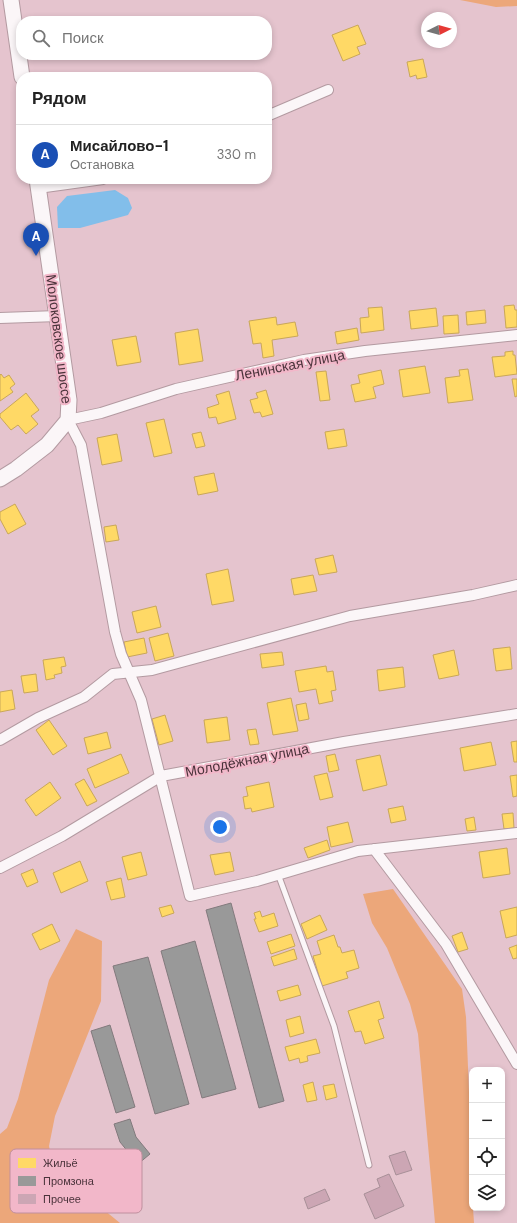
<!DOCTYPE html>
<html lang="ru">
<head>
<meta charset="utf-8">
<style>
  :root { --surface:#fff; --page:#f2f2f2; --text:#222; --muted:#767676; --line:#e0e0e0; --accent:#81666e }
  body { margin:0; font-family:"DM Sans",sans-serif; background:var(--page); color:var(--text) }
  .controls { position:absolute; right:12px; bottom:12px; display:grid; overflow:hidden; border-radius:8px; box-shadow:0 2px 6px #0003 }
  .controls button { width:36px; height:36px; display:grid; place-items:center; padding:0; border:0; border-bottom:1px solid var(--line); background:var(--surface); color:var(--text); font:20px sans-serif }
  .compass { position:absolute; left:421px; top:12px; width:36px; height:36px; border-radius:50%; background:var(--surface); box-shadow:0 2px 6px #0003; rotate:84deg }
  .you { position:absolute; left:220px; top:827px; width:14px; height:14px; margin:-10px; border:3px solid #fff; border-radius:50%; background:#1a73e8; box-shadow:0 0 0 6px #1a73e833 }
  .badge { display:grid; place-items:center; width:26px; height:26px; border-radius:50%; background:var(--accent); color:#fff; font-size:13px; font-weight:700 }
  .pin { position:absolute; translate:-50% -33px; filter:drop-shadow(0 1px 2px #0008) }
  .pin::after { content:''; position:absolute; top:21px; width:14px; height:12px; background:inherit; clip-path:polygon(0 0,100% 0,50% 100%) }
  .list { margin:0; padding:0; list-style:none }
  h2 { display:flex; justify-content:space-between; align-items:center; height:52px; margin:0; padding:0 16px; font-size:17px }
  h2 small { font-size:13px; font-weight:400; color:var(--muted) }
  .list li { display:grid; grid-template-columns:26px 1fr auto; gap:12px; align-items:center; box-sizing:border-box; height:60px; padding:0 16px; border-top:1px solid var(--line) }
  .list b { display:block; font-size:15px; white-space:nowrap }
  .list p { margin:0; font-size:13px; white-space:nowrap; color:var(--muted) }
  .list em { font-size:13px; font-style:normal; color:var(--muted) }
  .icon { flex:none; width:22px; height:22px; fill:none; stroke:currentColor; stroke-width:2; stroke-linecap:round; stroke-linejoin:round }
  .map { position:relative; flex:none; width:517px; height:1223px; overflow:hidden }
  .search { position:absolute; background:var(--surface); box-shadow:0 2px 6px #0003; left:16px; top:16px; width:256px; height:44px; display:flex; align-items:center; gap:10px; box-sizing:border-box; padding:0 14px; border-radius:16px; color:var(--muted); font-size:15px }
  .panel { position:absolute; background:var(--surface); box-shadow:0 2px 6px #0003; left:16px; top:72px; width:256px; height:112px; border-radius:16px }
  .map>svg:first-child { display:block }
  .green { fill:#eca77a }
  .water { fill:#82beea }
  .homes { fill:#ffd966; stroke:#c9a759 }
  .industry { fill:#999; stroke:#827a7d }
  .building { fill:#cca6b4; stroke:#a89098 }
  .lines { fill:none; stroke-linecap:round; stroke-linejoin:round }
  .service-casing { stroke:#b39aa1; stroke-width:7 }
  .minor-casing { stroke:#b39aa1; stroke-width:12 }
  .secondary-casing { stroke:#b39aa1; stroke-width:17 }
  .service { stroke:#fbf6f8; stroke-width:5 }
  .minor { stroke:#fbf6f8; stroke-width:10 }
  .secondary { stroke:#fbf6f8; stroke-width:15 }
  .labels { text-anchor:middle; stroke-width:4; stroke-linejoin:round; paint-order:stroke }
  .street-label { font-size:14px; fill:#4b333b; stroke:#f2b7c9 }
  .key { fill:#f2b7c9; stroke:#c08f9e; stroke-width:1 }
  .key-label { font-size:11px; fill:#4b333b }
</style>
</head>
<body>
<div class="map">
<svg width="517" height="1223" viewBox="0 0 517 1223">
  <rect width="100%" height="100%" fill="#e5c4ce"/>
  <path class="green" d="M460,0h57v6l-21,1z
    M393,889l69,100 4,28 6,151v40h1l1,15h-39l-17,-189 -8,-30 -23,-56 -15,-25 -9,-29z
    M76,929l26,12 -1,60 -46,115 -6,30 6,30 43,29 22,18h-120v-89l7,-6 11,-29 31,-119z"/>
  <path class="water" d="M115,190l13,8 4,10 -4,7 -48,13h-22l-1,-21 10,-11z"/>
  <path class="homes" d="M358,25l8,19 -9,3 3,7 -17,7 -11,-26z
    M423,59l4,18 -10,2 -1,-4 -6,2 -3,-15z
    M514,305l1,5h2v17l-11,1 -2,-22z
    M382,307l2,23 -23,3 -1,-15 9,-1 -1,-9z
    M436,308l2,18 -27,3 -2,-18z
    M485,310l1,13 -19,2 -1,-13z
    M458,315l1,18 -15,1 -1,-18z
    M276,317l1,8 18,-3 3,14 -26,4 2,16 -11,2 -2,-15 -8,1 -4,-23z
    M357,328l2,12 -22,4 -2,-12z
    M198,329l5,32 -24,4 -4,-32z
    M136,336l5,26 -24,4 -5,-26z
    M513,351v4h2l2,19 -22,3 -3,-20 13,-1v-4z
    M425,366l5,27 -27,4 -4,-27z
    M468,369l5,31 -25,3 -3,-25 15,-2 -1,-6z
    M381,370l3,14 -11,3 3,11 -21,4 -4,-17 9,-2 -2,-8z
    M326,371l4,29 -10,1 -4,-29z
    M1,374l3,4 5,-3 6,9 -5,4 3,4 -13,9v-26z
    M512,379h5v17l-2,1z
    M266,390l7,24 -11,3 -2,-5 -6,1 -4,-13 8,-2 -2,-5z
    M229,391l7,28 -18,5 -2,-7 -7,1 -2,-10 12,-4 -3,-9z
    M26,393l13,17 -8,6 7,8 -12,10 -8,-9 -7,5 -11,-13v-3z
    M164,419l8,34 -18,4 -8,-34z
    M344,429l3,17 -19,3 -3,-17z
    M201,432l4,14 -9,2 -4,-14z
    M117,434l5,27 -20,4 -5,-27z
    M214,473l4,18 -20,4 -4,-18z
    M15,504l11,20 -18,10 -8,-15v-7z
    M116,525l3,15 -13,2 -2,-15z
    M333,555l4,17 -18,3 -4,-16z
    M228,569l6,32 -22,4 -6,-31z
    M313,575l4,16 -23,4 -3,-16z
    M156,606l5,21 -24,6 -5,-21z
    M168,633l6,23 -19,5 -6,-23z
    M144,638l3,15 -20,4 -3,-15z
    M510,647l2,22 -16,2 -3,-22z
    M454,650l5,25 -20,4 -6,-24z
    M282,652l2,13 -22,3 -2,-14z
    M64,657l2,9 -5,1 1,6 -8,2 1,3 -9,2 -3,-20z
    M326,666l1,6 6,-1 3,19 -5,1 2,10 -14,3 -3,-15 -17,3 -4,-21z
    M403,667l2,20 -26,4 -2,-21z
    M36,674l2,17 -14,2 -3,-17z
    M12,690l3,19 -15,3v-20z
    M291,698l7,33 -25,4 -6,-32z
    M306,703l3,16 -10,2 -3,-16z
    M165,715l8,26 -14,4 -7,-26z
    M227,717l3,23 -23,3 -3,-23z
    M49,720l18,26 -14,9 -17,-25z
    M256,729l3,15 -9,1 -3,-15z
    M107,732l4,16 -23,6 -4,-16z
    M517,741v21h-3l-3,-20z
    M491,742l5,23 -32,6 -4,-23z
    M121,754l8,19 -34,15 -8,-19z
    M335,754l4,16 -10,2 -3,-16z
    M380,755l7,30 -24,6 -7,-31z
    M327,773l6,24 -13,3 -6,-24z
    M517,775v21l-4,1 -3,-21z
    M84,779l13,22 -10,5 -12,-22z
    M50,782l11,16 -25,18 -11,-16z
    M269,782l5,25 -22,5 -1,-4 -6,1 -2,-12 5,-1 -2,-9z
    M403,806l3,14 -15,3 -3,-14z
    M513,813l1,15 -10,1 -2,-15z
    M474,817l2,13 -9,1 -2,-12z
    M348,822l5,20 -22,5 -4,-20z
    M327,840l3,10 -22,8 -4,-10z
    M507,848l3,26 -27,4 -4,-26z
    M141,852l6,23 -19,5 -6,-23z
    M230,852l4,19 -19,4 -5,-20z
    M80,861l8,20 -27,12 -8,-20z
    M33,869l5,13 -11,5 -6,-13z
    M121,878l4,19 -14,3 -5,-18z
    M171,905l3,8 -12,4 -3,-9z
    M517,907v28l-11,3 -6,-27z
    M260,911l2,6 12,-4 4,13 -19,6 -5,-13h2l-2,-6z
    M320,915l7,15 -20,9 -6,-15z
    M52,924l8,17 -20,9 -8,-16z
    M462,932l6,17 -10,3 -6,-16z
    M291,934l4,12 -24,8 -4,-12z
    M334,935l4,12h2l2,6 12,-3 5,18 -13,4 2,6 -26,8 -9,-30 8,-2 -4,-13z
    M517,945v13l-4,1 -4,-11z
    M294,949l3,10 -23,7 -3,-9z
    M298,985l3,10 -21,6 -3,-10z
    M379,1001l5,17 -6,2 6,18 -19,6 -4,-13 -6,1 -7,-21z
    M300,1016l4,17 -14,4 -4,-17z
    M316,1039l4,14 -13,3 1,5 -8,2 -1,-5 -10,3 -4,-14z
    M313,1082l4,18 -10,2 -4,-17z
    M334,1084l3,13 -11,3 -3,-14z"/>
  <path class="industry" d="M231,903l53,198 -25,7 -53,-198z
    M195,941l41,148 -34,9 -41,-147z
    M148,957l41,147 -34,10 -42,-148z
    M110,1025l25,82 -19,6 -25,-82z
    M130,1119l6,18 14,17 -12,10 -18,-22 -6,-18z"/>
  <path class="building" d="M405,1151l7,19 -16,5 -7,-19z
    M389,1174l15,32 -29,13 -11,-25 16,-7 -3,-8z
    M325,1189l5,11 -22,9 -4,-11z"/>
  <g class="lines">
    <g class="service-casing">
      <path id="service" d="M278,874l56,152 35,139"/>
    </g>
    <g class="minor-casing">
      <path id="minor" d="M267,116l61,-26
        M38,188l65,-9
        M0,318l58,-2
        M517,335l-152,16 -61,9 -128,29 -75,24 -33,7 13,25 34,187 6,22 20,46 49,196 67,-15 101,-30 159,-18
        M0,740l38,-22 46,-21 29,-23 39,-4 198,-54 123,-21 44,-10
        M374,849l72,95 71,120
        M0,868l62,-32 99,-60 183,-34 173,-28"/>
    </g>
    <g class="secondary-casing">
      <path id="secondary" d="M11,0l11,77
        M0,479l16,-10 31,-24 21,-25 1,-20 -32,-221"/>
    </g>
    <use href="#service" class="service"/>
    <use href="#minor" class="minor"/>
    <use href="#secondary" class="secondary"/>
  </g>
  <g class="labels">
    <g class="street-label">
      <text transform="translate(59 339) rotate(83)" y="5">Молоковское шоссе</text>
      <text transform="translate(290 365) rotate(-11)" y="5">Ленинская улица</text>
      <text transform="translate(247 760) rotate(-11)" y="5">Молодёжная улица</text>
    </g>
  </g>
  <rect x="10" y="1149" width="132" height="64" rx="6" class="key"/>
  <rect x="18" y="1158" width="18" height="10" fill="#ffd966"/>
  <rect x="18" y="1176" width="18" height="10" fill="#999"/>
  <rect x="18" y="1194" width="18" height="10" fill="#cca6b4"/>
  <g class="key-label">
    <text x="43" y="1167">Жильё</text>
    <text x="43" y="1185">Промзона</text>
    <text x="43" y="1203">Прочее</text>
  </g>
</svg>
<div class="controls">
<button>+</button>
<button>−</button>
<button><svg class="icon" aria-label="locate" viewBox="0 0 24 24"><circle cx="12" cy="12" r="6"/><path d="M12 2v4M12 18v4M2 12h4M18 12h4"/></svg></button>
<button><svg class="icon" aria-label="layers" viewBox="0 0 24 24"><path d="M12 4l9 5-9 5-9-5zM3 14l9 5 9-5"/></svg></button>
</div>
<svg class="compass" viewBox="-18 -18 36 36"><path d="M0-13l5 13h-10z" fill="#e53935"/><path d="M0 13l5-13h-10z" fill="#767676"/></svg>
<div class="you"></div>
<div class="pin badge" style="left:36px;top:256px;background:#1a4fb4">A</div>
<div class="search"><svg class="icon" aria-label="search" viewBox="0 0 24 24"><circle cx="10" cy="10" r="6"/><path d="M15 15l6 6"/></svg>Поиск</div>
<section class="panel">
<h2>Рядом<small></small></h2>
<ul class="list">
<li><span class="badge" style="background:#1a4fb4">A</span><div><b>Мисайлово-1</b><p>Остановка</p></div><em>330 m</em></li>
</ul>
</section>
</div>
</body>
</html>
